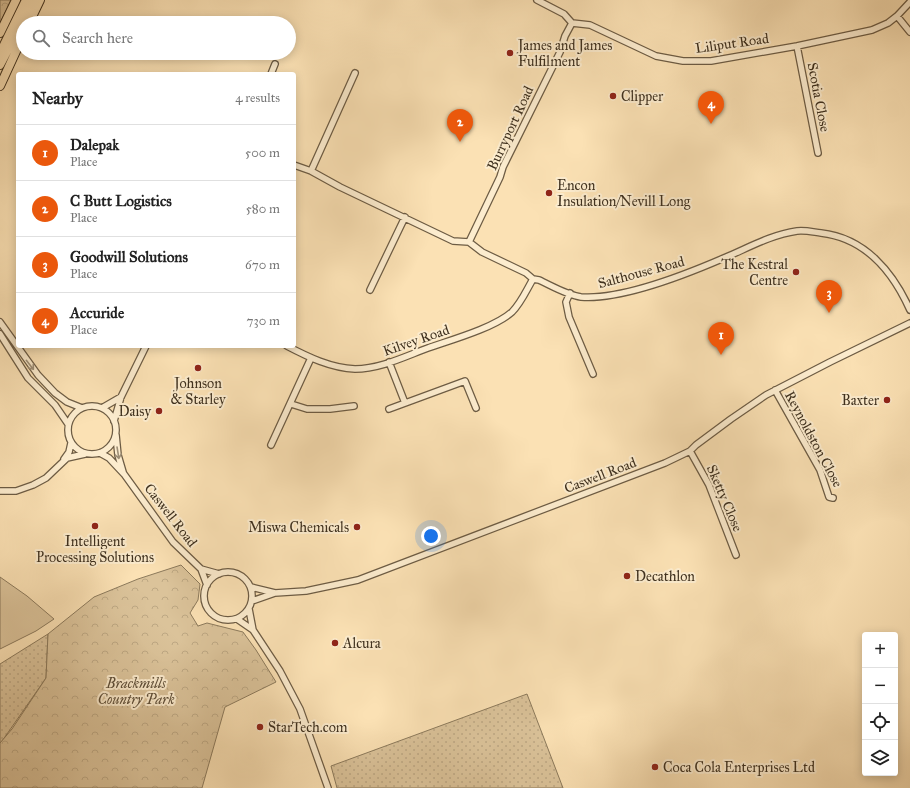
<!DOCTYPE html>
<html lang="en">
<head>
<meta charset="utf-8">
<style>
  :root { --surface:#fff; --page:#f6f6f6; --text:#222; --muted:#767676; --line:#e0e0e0; --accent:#ea580c }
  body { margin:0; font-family:"IM FELL Great Primer",serif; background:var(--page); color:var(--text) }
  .controls { position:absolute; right:12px; bottom:12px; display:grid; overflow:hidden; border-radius:4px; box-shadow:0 2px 10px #0003 }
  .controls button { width:36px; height:36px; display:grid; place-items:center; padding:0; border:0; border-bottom:1px solid var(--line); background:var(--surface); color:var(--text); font:20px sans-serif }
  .you { position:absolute; left:431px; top:536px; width:14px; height:14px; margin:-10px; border:3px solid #fff; border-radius:50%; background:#1a73e8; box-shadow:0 0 0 6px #1a73e833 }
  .badge { display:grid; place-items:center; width:26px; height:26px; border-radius:50%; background:var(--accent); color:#fff; font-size:13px; font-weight:700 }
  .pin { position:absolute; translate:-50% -33px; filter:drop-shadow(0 1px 2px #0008) }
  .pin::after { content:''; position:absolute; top:21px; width:14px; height:12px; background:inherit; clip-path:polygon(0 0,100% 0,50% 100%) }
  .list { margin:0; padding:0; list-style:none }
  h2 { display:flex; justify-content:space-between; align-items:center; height:52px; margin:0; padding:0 16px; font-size:17px }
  h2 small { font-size:13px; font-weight:400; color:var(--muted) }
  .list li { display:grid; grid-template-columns:26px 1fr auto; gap:12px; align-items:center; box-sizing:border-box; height:56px; padding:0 16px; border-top:1px solid var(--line) }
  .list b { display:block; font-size:15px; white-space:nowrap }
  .list p { margin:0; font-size:13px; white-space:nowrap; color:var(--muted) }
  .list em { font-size:13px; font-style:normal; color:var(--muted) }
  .icon { flex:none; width:22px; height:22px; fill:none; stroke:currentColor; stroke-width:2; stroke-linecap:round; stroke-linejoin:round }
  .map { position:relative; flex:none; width:910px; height:788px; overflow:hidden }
  .search { position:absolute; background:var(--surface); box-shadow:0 2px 10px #0003; left:16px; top:16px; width:280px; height:44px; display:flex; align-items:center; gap:10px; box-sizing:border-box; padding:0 14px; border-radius:22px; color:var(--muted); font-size:15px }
  .panel { position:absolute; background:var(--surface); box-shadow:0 2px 10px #0003; left:16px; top:72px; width:280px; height:276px; border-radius:4px }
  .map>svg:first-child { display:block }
  .grass { fill:url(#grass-dots); stroke:#8c7a5c }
  .forest { fill:url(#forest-crowns); stroke:#8c7a5c }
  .garden { fill:#dbc39a; stroke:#8c7a5c }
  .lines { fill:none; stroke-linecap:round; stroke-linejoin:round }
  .minor-casing { stroke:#6d5c44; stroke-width:8 }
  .highway-casing { stroke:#3e301e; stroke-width:10 }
  .minor { stroke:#fcecce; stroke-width:5.5 }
  .highway { stroke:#fbe1b4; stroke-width:8 }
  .oneway { stroke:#9d8e76 }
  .poi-dot { fill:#8f2418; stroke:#fcecce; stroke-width:1.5 }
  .labels { text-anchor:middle; stroke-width:4; stroke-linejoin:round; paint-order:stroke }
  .street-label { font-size:14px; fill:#3e301e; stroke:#fcecce }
  .poi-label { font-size:14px; fill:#3e301e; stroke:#fcecce; text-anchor:start }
  .park-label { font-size:14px; font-style:italic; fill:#5d4d37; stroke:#fcecce }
</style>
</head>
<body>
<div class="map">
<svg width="910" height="788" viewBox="0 0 910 788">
  <defs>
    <pattern id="grass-dots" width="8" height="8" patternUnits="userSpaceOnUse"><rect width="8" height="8" fill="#dbc39a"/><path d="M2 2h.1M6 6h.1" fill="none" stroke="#bda884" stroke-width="1.8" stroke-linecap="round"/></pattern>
    <pattern id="forest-crowns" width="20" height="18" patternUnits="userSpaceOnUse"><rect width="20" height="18" fill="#dbc39a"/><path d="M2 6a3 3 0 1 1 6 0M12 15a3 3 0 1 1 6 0" fill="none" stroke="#bda884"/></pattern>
  </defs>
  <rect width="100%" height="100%" fill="#fbe1b4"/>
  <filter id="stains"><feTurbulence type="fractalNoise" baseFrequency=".005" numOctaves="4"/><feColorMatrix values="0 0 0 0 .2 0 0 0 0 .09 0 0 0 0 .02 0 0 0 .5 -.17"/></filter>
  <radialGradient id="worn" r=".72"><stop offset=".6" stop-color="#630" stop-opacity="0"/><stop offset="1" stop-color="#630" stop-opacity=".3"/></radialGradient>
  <path class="grass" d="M48,634l-2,44 -46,66v-80z
    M527,694l36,94h-226l-6,-22z"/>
  <path class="forest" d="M0,0h11l-11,23z
    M181,565l19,19 -2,16 -8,13 8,13 9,-3 36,9 13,18 20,32 -51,25 -23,81h-202v-45l12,-14 34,-51 2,-44 46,-37 44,-18z"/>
  <path class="garden" d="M0,577l27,19 27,23 -18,12 -36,18z"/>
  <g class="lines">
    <g class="minor-casing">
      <path id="minor" d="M537,0l27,14 8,9 18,2 66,31 27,5h28l86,-15 75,-16 16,-7 9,-7 13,-14
        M897,16l13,16
        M797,46l21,107
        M271,74l4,-10
        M294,165l17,6 29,16 113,54 16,1 13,10 44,21 7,6 6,1c13,6 28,15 42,17 40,3 106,-23 143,-39 24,-10 46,-23 73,-27 8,-1 16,1 24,2 44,5 72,39 89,77
        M311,171l44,-98
        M469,242l31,-65 3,-10 57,-115 5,-16 7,-13
        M370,290l35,-73
        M570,293l-4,9 3,15 24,57
        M0,322l38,53 17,18 12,9 15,6
        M0,334l28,44 27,27 13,19
        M287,346c21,11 44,22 68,23 25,0 51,-13 73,-21 23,-8 66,-20 84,-36 9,-9 14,-21 21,-33
        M389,362l16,41
        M775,390l45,80 9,27 4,1
        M291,404l16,5h23l24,-3
        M68 430a24 24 0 1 1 48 0a24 24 0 1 1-48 0Z
        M102,408l19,-11
        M389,409l76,-28 11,27
        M114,421l7,-24 25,-51
        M116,435l2,20 5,17
        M271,445l40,-87
        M690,451l19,34 27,70
        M100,453l9,5 15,16 49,68 28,27 6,16
        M64,459l5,-7 2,-9
        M0,491h16l17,-6 13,-7 21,-20 18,-4
        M201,569l18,5
        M204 596a24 24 0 1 1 48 0a24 24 0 1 1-48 0Z
        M251,587l24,6
        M252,601l23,-8 31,-2 52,-11 307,-117 25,-12 6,-6 35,-26 35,-24 64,-33 80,-39
        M249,609l4,21 27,41 20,38 28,79
        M237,619l16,11"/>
    </g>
    <g class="highway-casing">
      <path id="highway" d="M29,23l11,-23
        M0,33l16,-33
        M0,53l26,-53
        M0,65l34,-65
        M0,86l23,-50"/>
    </g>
    <use href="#minor" class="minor"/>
    <use href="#highway" class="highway"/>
  </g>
  <defs><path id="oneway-shaft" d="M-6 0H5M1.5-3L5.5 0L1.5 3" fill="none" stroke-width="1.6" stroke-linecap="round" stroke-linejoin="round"/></defs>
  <g class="oneway">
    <use href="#oneway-shaft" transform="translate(30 365) rotate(52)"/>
    <use href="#oneway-shaft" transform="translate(118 453) rotate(81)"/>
  </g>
  <g class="poi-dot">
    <circle cx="510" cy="53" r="4"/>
    <circle cx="613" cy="96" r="4"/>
    <circle cx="549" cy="193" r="4"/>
    <circle cx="796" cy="272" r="4"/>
    <circle cx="198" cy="368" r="4"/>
    <circle cx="887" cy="400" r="4"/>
    <circle cx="159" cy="411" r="4"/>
    <circle cx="95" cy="526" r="4"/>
    <circle cx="357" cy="527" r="4"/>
    <circle cx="627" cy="576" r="4"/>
    <circle cx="335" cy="643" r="4"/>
    <circle cx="260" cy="727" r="4"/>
    <circle cx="655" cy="767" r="4"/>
  </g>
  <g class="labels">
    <g class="street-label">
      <text transform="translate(732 43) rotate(-8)" y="5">Liliput Road</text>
      <text transform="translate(819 97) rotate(79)" y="5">Scotia Close</text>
      <text transform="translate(510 128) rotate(-65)" y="5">Burryport Road</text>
      <text transform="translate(641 272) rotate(-15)" y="5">Salthouse Road</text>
      <text transform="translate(416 340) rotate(-19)" y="5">Kilvey Road</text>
      <text transform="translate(814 439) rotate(62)" y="5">Reynoldston Close</text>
      <text transform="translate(600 475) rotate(-21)" y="5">Caswell Road</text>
      <text transform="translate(725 498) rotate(67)" y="5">Sketty Close</text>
      <text transform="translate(171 515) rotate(52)" y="5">Caswell Road</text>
    </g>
    <g class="poi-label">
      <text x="518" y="50">James and James<tspan x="518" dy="16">Fulfilment</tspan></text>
      <text x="621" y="101">Clipper</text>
      <text x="557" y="190">Encon<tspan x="557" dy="16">Insulation/Nevill Long</tspan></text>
      <text x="788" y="269" text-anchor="end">The Kestral<tspan x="788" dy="16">Centre</tspan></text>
      <text x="198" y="388" text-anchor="middle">Johnson<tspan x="198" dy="16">&amp; Starley</tspan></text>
      <text x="879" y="405" text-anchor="end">Baxter</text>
      <text x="151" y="416" text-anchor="end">Daisy</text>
      <text x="349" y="532" text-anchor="end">Miswa Chemicals</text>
      <text x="95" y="546" text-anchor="middle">Intelligent<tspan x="95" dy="16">Processing Solutions</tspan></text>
      <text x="635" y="581">Decathlon</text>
      <text x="343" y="648">Alcura</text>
      <text x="268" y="732">StarTech.com</text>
      <text x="663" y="772">Coca Cola Enterprises Ltd</text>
    </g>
    <g class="park-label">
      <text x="136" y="688">Brackmills<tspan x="136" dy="16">Country Park</tspan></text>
    </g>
  </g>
  <rect width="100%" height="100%" filter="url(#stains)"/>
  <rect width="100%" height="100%" fill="url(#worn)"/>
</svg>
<div class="controls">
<button>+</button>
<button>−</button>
<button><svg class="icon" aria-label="locate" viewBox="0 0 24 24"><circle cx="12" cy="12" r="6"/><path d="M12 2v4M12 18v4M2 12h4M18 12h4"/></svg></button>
<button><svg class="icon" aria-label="layers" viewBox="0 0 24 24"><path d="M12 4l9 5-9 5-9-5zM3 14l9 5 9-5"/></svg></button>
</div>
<div class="you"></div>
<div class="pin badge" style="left:721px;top:355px">1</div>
<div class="pin badge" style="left:460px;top:142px">2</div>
<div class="pin badge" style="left:829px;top:313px">3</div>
<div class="pin badge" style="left:711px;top:124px">4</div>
<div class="search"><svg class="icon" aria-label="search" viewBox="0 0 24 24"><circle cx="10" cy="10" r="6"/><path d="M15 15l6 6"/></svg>Search here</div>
<section class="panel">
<h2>Nearby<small>4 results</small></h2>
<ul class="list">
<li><span class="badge">1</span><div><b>Dalepak</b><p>Place</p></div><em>500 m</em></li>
<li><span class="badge">2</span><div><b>C Butt Logistics</b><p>Place</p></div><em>580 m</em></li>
<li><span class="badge">3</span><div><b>Goodwill Solutions</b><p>Place</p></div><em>670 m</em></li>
<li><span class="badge">4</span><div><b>Accuride</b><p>Place</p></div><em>730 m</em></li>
</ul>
</section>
</div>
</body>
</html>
